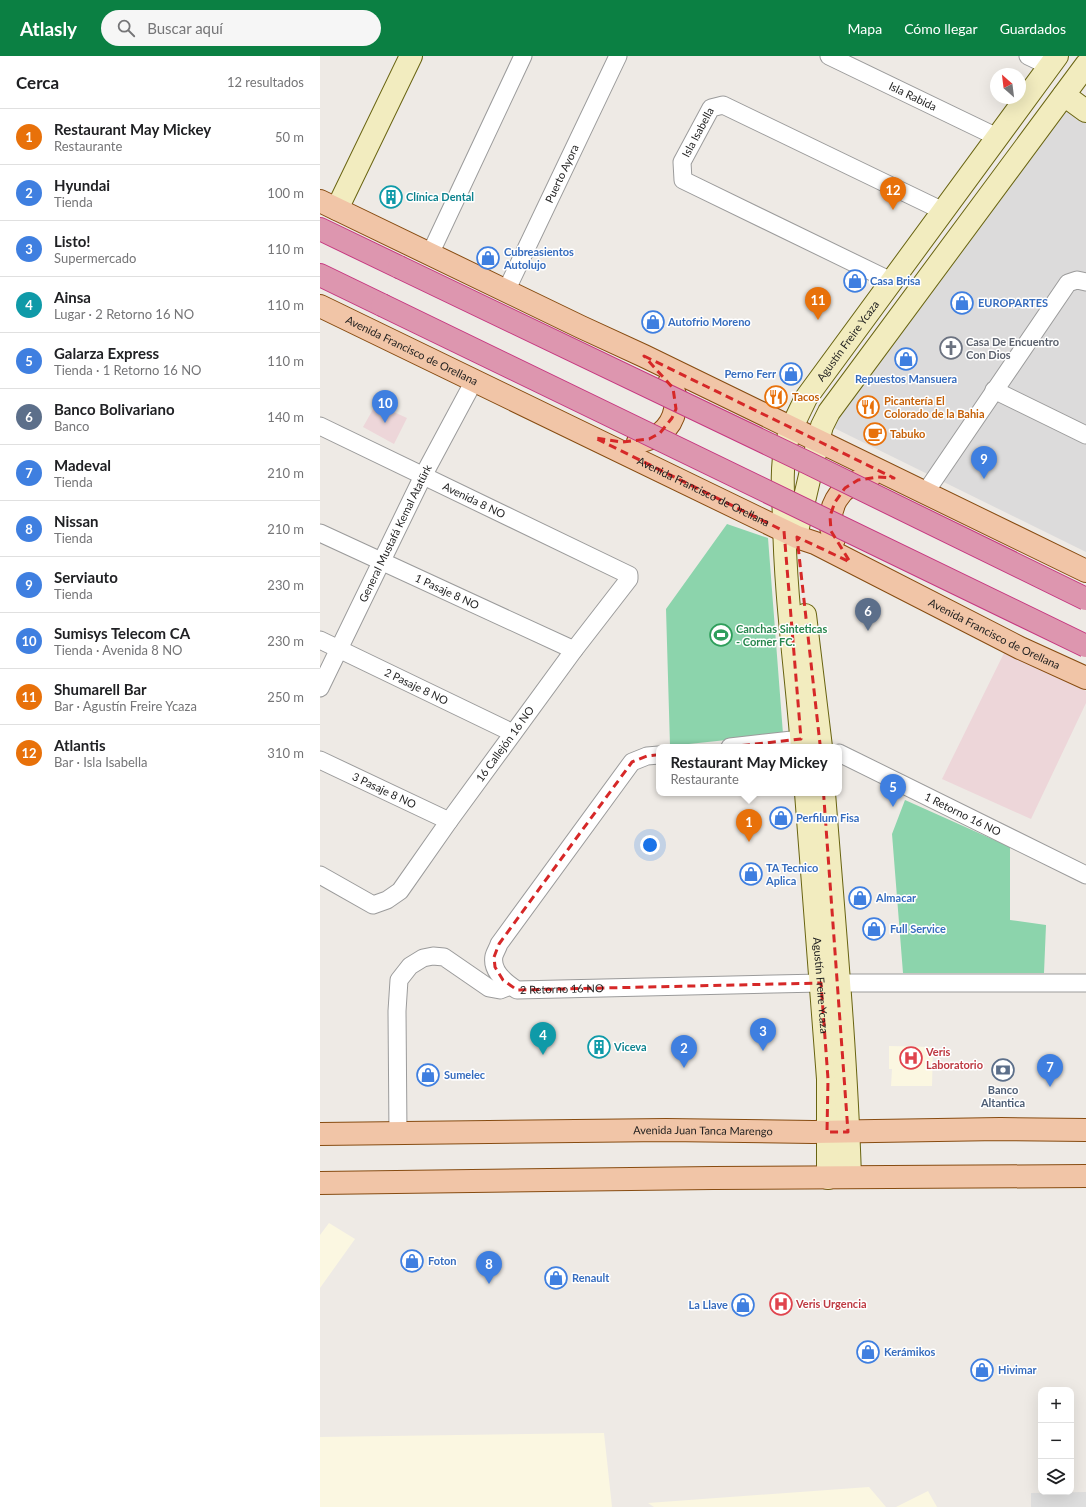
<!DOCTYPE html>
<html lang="es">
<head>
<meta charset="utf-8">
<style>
  :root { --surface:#fff; --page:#f6f6f6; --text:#202124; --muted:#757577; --line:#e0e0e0; --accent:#0b8043 }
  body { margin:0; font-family:Lato,sans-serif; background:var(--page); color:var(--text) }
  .controls { position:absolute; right:12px; bottom:12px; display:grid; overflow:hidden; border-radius:8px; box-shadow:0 4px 16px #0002 }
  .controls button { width:36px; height:36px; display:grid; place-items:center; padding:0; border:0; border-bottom:1px solid var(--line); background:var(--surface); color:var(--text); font:20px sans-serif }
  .compass { position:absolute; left:670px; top:12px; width:36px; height:36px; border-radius:50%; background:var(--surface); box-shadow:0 4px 16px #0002; rotate:332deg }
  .you { position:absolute; left:330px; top:789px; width:14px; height:14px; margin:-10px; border:3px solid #fff; border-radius:50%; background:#1a73e8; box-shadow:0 0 0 6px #1a73e833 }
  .badge { display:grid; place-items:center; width:26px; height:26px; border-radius:50%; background:var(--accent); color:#fff; font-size:13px; font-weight:700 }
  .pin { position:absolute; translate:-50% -33px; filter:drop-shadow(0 1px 2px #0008) }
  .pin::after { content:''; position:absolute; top:21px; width:14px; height:12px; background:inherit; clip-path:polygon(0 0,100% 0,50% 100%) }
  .popup { position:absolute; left:336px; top:688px; width:186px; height:52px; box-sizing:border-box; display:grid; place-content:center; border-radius:8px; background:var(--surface); filter:drop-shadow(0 1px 3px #0005); font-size:13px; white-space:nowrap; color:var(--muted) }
  .popup b { font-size:15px; color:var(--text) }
  .popup::after { content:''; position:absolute; left:50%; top:100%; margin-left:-8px; border:8px solid transparent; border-top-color:var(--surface) }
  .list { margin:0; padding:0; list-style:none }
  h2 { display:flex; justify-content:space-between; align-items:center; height:52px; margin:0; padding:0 16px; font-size:17px }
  h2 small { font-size:13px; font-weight:400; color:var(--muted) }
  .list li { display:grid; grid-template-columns:26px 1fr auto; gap:12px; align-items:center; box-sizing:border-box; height:56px; padding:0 16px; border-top:1px solid var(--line) }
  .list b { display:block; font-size:15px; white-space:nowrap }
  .list p { margin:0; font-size:13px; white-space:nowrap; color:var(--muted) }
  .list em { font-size:13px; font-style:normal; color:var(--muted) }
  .icon { flex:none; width:22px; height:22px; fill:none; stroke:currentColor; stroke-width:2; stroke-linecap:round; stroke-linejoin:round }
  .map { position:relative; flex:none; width:766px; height:1451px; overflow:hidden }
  header { display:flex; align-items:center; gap:24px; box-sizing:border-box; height:56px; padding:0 20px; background:var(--accent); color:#fff }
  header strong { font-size:19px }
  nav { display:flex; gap:22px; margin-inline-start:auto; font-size:14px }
  .search { width:280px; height:36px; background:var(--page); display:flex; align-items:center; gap:10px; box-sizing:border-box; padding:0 14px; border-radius:22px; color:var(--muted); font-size:15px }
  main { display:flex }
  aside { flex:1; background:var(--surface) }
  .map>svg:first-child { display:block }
  .residential { fill:#dcdbdb }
  .commercial { fill:#edd6d9 }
  .education { fill:#fbf7e1 }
  .pitch { fill:#8cd4ac }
  .parking { fill:#dedede }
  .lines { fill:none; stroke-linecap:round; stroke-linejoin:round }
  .street-casing { stroke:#9b9b9b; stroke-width:19 }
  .secondary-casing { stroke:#696411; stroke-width:24 }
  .primary-casing { stroke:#874c11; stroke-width:24 }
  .highway-casing { stroke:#c63880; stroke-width:24 }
  .street { stroke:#fff; stroke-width:17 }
  .secondary { stroke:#f2ecbf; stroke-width:22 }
  .primary { stroke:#f1c5a7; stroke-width:22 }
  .highway { stroke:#dd96af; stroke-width:22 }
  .highway-bridge-casing { stroke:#c63880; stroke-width:24; stroke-linecap:butt }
  .highway-bridge { stroke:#dd96af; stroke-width:22 }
  .marked { fill:none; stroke:#d62828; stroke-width:3; stroke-dasharray:8 5; stroke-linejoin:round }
  .labels { text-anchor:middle; stroke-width:3; stroke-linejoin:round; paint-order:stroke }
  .street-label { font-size:11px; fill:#1e1e1e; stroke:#fff }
  .culture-label { font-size:11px; font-weight:bold; fill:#0d838f; stroke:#fff; text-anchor:start }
  .shop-label { font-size:11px; font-weight:bold; fill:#366cbe; stroke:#fff; text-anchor:start }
  .worship-label { font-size:11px; font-weight:bold; fill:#5b616d; stroke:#fff; text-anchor:start }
  .food-label { font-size:11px; font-weight:bold; fill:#c56008; stroke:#fff; text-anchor:start }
  .leisure-label { font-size:11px; font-weight:bold; fill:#27864d; stroke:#fff; text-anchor:start }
  .health-label { font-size:11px; font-weight:bold; fill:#be3a42; stroke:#fff; text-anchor:start }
  .service-label { font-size:11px; font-weight:bold; fill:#4e5e75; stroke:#fff }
</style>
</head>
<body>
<header>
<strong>Atlasly</strong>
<div class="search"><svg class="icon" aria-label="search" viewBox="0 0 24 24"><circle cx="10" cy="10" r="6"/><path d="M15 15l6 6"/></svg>Buscar aquí</div>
<nav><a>Mapa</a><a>Cómo llegar</a><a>Guardados</a></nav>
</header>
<main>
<aside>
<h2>Cerca<small>12 resultados</small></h2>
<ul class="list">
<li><span class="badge" style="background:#e8710a">1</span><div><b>Restaurant May Mickey</b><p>Restaurante</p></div><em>50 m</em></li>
<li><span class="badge" style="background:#3f7fe0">2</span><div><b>Hyundai</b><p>Tienda</p></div><em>100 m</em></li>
<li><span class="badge" style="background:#3f7fe0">3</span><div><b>Listo!</b><p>Supermercado</p></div><em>110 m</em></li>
<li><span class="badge" style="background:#0f9aa8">4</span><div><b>Ainsa</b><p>Lugar · 2 Retorno 16 NO</p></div><em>110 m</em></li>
<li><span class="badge" style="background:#3f7fe0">5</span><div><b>Galarza Express</b><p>Tienda · 1 Retorno 16 NO</p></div><em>110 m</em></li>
<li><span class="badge" style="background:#5c6f8a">6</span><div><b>Banco Bolivariano</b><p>Banco</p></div><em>140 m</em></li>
<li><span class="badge" style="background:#3f7fe0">7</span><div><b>Madeval</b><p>Tienda</p></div><em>210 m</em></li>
<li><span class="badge" style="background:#3f7fe0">8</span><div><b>Nissan</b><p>Tienda</p></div><em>210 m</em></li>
<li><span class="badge" style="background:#3f7fe0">9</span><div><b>Serviauto</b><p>Tienda</p></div><em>230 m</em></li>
<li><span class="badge" style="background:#3f7fe0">10</span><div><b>Sumisys Telecom CA</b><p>Tienda · Avenida 8 NO</p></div><em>230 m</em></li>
<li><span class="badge" style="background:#e8710a">11</span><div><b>Shumarell Bar</b><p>Bar · Agustín Freire Ycaza</p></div><em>250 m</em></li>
<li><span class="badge" style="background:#e8710a">12</span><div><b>Atlantis</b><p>Bar · Isla Isabella</p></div><em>310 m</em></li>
</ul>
</aside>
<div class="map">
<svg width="766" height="1451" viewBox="0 0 766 1451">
  <rect width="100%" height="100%" fill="#eeeae5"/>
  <path class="residential" d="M744,51l22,16v429l-256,-126z"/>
  <path class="commercial" d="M56,348l31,14 -13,26 -31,-17z
    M686,593l80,42v12l-55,116 -89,-40z"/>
  <path class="education" d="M569,990l44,1 -1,39h-41l1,-17h-3z
    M9,1167l26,16 -35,49v-53z
    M284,1377l8,74h-292v-70z
    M549,1431l17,20h-232l-6,-4z
    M608,1435l9,16h-41z"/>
  <path class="pitch" d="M407,468l41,14 15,196 -113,12 -4,-137z
    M585,744l105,47v73l36,5 -2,48h-141l-11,-139z"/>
  <path class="parking" d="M766,1436v15h-55v-14z"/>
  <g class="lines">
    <g class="street-casing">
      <g id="street">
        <path id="s1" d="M509,0l168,81"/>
        <path d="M708,0l21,10"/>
        <path d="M110,198l93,-198"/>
        <path id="s2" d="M571,225l-208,-101 -1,-18 29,-54 12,-3 220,106"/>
        <path id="s3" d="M186,235l112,-235"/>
        <path d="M674,334l92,45"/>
        <path id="s4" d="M0,370l309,149v4l-55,71 -125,171 -49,70 -13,9 -14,5 -53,-30"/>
        <path d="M605,437l143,-210 9,-3 9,2"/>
        <path id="s5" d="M0,477l254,117"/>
        <path id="s6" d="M0,584l193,93"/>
        <path id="s7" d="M0,632l103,-212 51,-95"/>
        <path d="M410,691l71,-8"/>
        <path id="s8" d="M519,697l247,122"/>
        <path id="s9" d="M339,699l-12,1 -15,6 -133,182c-1,4 -4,8 -5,12 -3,15 12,27 23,34l304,-7"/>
        <path id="s10" d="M0,704l129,61"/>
        <path d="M519,927h247"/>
        <path d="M78,1078l-1,-123 2,-31 11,-14 13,-8 10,-2 11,1 45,31 11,2 10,-4"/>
      </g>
    </g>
    <g class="secondary-casing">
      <g id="secondary">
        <path d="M744,39l22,16"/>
        <path d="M17,153l74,-153"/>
        <path d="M478,471l20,-86 4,-15 7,-14 257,-347"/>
        <path d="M485,559l16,132"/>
        <path id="s11" d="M482,691c-6,-76 -17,-153 -18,-229 -1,-24 -3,-49 2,-73 4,-16 13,-32 20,-47l251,-342"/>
        <path id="s12" d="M486,737l22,286v99"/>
        <path d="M504,737c10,128 22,256 26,384"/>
      </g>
    </g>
    <g class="primary-casing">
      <g id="primary">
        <path d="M0,145l261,126 63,29 442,215"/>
        <path id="s13" d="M0,250l477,231 18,6 205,105 66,30"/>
        <path d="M318,386c8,-2 16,-4 23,-9 15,-12 20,-35 8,-50"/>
        <path d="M514,483c-10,-29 4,-55 35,-61"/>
        <path id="s14" d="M0,1078l346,-4 147,2 187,-3 86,1"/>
        <path d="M0,1127l393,-5 373,-2"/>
      </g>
    </g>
    <g class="highway-casing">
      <path id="highway" d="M0,173l79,38
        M0,219l62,30"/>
    </g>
    <use href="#street" class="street"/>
    <use href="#secondary" class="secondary"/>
    <use href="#primary" class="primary"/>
    <use href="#highway" class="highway"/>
    <g class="highway-bridge-casing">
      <path id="highway-bridge" d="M79,211l409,196 278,136
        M62,249l704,341"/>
    </g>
    <use href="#highway-bridge" class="highway-bridge"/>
  </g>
  <path class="marked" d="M324,300l250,122 -16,-1 -20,3 -13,8 -10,14 -5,14 1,15 19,31 -53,-25 23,207 28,388h-21l1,-53 -7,-96 -304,7 -14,-10 -8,-13 -1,-10 5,-13 133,-182 15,-6 154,-17 -17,-208 -189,-93 27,4 27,-3 11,-6 12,-15 4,-9 -3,-21z"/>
  <defs>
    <g id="building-ring" transform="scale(1.15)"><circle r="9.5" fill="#fff" stroke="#0f9aa8" stroke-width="1.5"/><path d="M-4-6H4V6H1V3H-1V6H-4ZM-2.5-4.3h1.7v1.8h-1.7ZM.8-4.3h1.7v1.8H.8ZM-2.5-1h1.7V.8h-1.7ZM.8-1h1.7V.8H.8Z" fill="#0f9aa8"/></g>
    <g id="shop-ring" transform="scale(1.15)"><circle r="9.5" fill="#fff" stroke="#3f7fe0" stroke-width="1.5"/><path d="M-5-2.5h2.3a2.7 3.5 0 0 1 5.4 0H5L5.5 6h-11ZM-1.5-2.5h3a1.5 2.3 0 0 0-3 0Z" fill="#3f7fe0"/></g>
    <g id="church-ring" transform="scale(1.15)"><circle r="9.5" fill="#fff" stroke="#6b7280" stroke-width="1.5"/><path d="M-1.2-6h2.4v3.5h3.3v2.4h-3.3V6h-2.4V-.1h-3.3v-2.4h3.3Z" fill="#6b7280"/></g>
    <g id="restaurant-ring" transform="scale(1.15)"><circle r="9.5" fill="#fff" stroke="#e8710a" stroke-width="1.5"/><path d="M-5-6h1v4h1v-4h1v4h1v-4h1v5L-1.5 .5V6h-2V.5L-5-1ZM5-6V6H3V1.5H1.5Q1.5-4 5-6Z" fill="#e8710a"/></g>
    <g id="cafe-ring" transform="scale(1.15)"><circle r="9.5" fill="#fff" stroke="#e8710a" stroke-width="1.5"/><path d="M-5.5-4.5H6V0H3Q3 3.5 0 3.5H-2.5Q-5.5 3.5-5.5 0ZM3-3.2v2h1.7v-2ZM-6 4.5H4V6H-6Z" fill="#e8710a"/></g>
    <g id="stadium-ring" transform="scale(1.15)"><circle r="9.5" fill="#fff" stroke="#2e9e5b" stroke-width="1.5"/><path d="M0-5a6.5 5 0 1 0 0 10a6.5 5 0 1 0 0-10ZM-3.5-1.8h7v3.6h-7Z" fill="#2e9e5b"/></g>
    <g id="hospital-ring" transform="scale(1.15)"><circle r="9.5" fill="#fff" stroke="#e0444e" stroke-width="1.5"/><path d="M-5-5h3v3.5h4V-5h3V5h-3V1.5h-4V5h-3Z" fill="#e0444e"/></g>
    <g id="bank-ring" transform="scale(1.15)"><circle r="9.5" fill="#fff" stroke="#5c6f8a" stroke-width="1.5"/><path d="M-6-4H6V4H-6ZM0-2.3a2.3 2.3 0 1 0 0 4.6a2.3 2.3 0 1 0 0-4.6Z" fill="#5c6f8a"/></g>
  </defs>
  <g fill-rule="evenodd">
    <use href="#building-ring" x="71" y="141"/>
    <use href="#shop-ring" x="168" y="202"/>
    <use href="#shop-ring" x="535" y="225"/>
    <use href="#shop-ring" x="642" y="247"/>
    <use href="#shop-ring" x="333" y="266"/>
    <use href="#church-ring" x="631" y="292"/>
    <use href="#shop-ring" x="586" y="303"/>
    <use href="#shop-ring" x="471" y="318"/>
    <use href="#restaurant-ring" x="456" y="341"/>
    <use href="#restaurant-ring" x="548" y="351"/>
    <use href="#cafe-ring" x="555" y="378"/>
    <use href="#stadium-ring" x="401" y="579"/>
    <use href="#shop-ring" x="461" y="762"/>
    <use href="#shop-ring" x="431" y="818"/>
    <use href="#shop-ring" x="540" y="842"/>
    <use href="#shop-ring" x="554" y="873"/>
    <use href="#building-ring" x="279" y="991"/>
    <use href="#hospital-ring" x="591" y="1002"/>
    <use href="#bank-ring" x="683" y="1014"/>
    <use href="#shop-ring" x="108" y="1019"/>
    <use href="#shop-ring" x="92" y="1205"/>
    <use href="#shop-ring" x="236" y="1222"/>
    <use href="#hospital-ring" x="461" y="1248"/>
    <use href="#shop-ring" x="423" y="1249"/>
    <use href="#shop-ring" x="548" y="1296"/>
    <use href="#shop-ring" x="662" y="1314"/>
  </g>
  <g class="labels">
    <g class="street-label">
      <text dy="4" stroke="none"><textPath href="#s1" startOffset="93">Isla Rabida</textPath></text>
      <text dy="4" stroke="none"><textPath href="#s2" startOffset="283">Isla Isabella</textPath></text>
      <text dy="4" stroke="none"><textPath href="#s3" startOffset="130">Puerto Ayora</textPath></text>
      <text dy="4" stroke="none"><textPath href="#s11" startOffset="425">Agustín Freire Ycaza</textPath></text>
      <text dy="4" stroke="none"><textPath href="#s13" startOffset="102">Avenida Francisco de Orellana</textPath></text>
      <text dy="4" stroke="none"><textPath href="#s13" startOffset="426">Avenida Francisco de Orellana</textPath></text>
      <text dy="4" stroke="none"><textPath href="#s4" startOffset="171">Avenida 8 NO</textPath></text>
      <text dy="4" stroke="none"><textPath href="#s7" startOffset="172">General Mustafá Kemal Atatürk</textPath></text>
      <text dy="4" stroke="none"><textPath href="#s5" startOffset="140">1 Pasaje 8 NO</textPath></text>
      <text dy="4" stroke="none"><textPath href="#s13" startOffset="750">Avenida Francisco de Orellana</textPath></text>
      <text dy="4" stroke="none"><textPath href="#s6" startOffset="107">2 Pasaje 8 NO</textPath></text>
      <text transform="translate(185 688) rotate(-54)" y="4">16 Callejón 16 NO</text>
      <text dy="4" stroke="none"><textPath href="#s10" startOffset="71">3 Pasaje 8 NO</textPath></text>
      <text dy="4" stroke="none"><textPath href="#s8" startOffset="138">1 Retorno 16 NO</textPath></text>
      <text dy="4" stroke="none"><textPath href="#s12" startOffset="193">Agustín Freire Ycaza</textPath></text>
      <text dy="4" stroke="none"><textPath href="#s9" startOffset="355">2 Retorno 16 NO</textPath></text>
      <text dy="4" stroke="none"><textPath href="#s14" startOffset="383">Avenida Juan Tanca Marengo</textPath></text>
    </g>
    <g class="culture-label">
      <text x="86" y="145">Clínica Dental</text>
      <text x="294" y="995">Viceva</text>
    </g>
    <g class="shop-label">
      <text x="184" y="200">Cubreasientos<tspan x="184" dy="13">Autolujo</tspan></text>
      <text x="550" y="229">Casa Brisa</text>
      <text x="658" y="251">EUROPARTES</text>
      <text x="348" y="270">Autofrio Moreno</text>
      <text x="456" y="322" text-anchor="end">Perno Ferr</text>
      <text x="586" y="327" text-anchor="middle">Repuestos Mansuera</text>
      <text x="476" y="766">Perfilum Fisa</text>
      <text x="446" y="816">TA Tecnico<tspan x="446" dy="13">Aplica</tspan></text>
      <text x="556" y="846">Almacar</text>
      <text x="570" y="877">Full Service</text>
      <text x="124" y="1023">Sumelec</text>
      <text x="108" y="1209">Foton</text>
      <text x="252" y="1226">Renault</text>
      <text x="408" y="1253" text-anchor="end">La Llave</text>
      <text x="564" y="1300">Kerámikos</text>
      <text x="678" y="1318">Hivimar</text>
    </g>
    <g class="worship-label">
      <text x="646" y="290">Casa De Encuentro<tspan x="646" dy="13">Con Dios</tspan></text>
    </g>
    <g class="food-label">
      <text x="472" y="345">Tacos</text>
      <text x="564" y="349">Picantería El<tspan x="564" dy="13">Colorado de la Bahia</tspan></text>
      <text x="570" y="382">Tabuko</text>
    </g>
    <g class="leisure-label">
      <text x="416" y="577">Canchas Sinteticas<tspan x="416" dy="13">- Corner FC.</tspan></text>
    </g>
    <g class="health-label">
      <text x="606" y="1000">Veris<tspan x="606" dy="13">Laboratorio</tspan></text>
      <text x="476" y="1252">Veris Urgencia</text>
    </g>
    <g class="service-label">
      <text x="683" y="1038">Banco<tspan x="683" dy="13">Altantica</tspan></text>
    </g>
  </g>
</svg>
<div class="controls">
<button>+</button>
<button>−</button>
<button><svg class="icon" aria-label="layers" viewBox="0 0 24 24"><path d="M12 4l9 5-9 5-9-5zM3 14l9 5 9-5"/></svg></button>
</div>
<svg class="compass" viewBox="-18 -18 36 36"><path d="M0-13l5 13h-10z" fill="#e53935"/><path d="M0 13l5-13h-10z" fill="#757577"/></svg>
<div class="you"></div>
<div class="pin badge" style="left:429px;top:786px;background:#e8710a">1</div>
<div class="popup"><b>Restaurant May Mickey</b>Restaurante</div>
<div class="pin badge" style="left:364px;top:1012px;background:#3f7fe0">2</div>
<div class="pin badge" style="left:443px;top:995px;background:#3f7fe0">3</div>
<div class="pin badge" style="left:223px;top:999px;background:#0f9aa8">4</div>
<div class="pin badge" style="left:573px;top:751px;background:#3f7fe0">5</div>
<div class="pin badge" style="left:548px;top:575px;background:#5c6f8a">6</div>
<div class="pin badge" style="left:730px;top:1031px;background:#3f7fe0">7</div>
<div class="pin badge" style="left:169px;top:1228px;background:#3f7fe0">8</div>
<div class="pin badge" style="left:664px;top:423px;background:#3f7fe0">9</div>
<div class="pin badge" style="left:65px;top:367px;background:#3f7fe0">10</div>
<div class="pin badge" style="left:498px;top:264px;background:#e8710a">11</div>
<div class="pin badge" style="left:573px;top:154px;background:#e8710a">12</div>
</div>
</main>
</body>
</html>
